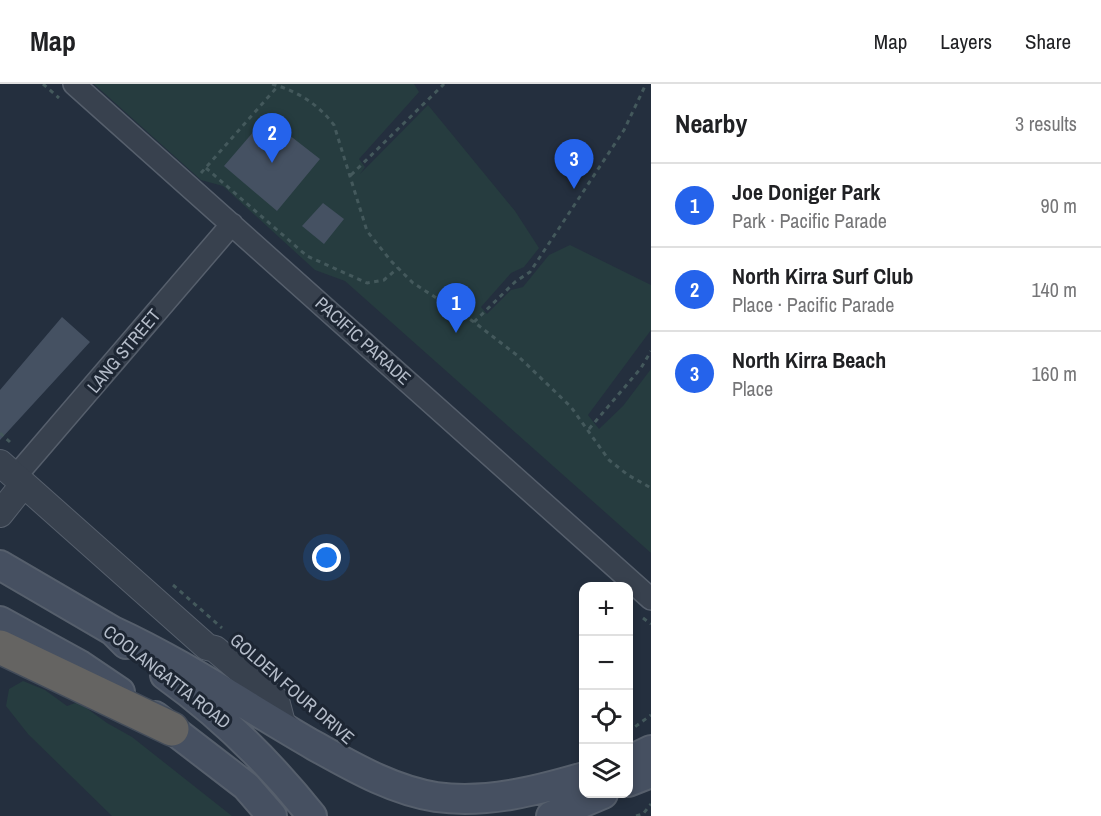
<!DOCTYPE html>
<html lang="en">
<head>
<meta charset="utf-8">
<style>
  :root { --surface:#fff; --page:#f2f2f2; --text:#202124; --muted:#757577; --line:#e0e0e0; --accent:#2563eb }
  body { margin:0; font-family:"Archivo Narrow",sans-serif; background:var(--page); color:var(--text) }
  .controls { position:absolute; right:18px; bottom:18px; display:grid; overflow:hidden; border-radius:12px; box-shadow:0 3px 9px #0003 }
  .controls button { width:54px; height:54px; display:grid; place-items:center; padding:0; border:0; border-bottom:2px solid var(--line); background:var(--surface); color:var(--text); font:30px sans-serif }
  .you { position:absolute; left:327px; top:474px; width:21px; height:21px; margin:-15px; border:4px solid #fff; border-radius:50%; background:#1a73e8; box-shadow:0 0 0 9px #1a73e833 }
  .badge { display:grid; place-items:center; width:39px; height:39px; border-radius:50%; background:var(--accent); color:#fff; font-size:20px; font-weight:700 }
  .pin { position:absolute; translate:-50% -50px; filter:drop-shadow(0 2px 3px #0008) }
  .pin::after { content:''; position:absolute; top:32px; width:21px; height:18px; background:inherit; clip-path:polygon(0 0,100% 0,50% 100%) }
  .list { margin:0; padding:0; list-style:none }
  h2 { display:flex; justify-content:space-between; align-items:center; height:78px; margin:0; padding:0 24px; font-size:26px }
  h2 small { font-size:20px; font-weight:400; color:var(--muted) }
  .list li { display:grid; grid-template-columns:39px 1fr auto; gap:18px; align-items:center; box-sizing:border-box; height:84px; padding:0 24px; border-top:2px solid var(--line) }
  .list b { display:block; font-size:22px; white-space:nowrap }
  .list p { margin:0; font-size:20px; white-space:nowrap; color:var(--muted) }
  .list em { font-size:20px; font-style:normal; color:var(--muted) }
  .icon { flex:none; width:33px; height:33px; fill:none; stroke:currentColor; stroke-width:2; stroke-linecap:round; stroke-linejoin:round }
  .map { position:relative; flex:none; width:651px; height:732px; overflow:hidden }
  header { display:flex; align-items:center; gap:36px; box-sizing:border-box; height:84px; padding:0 30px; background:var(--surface); border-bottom:2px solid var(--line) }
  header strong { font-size:28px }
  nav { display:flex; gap:33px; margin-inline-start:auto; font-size:21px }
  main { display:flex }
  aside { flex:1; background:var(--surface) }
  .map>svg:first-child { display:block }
  .green { fill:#263c3f }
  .building { fill:#455162 }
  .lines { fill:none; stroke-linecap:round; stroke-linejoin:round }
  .minor-casing { stroke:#565f6c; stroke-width:24 }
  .tertiary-casing { stroke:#565f6c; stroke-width:28 }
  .secondary-casing { stroke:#565f6c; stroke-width:32 }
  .trunk-casing { stroke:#434c59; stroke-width:36 }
  .path { stroke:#44595c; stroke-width:3; stroke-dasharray:4.5 4.5; stroke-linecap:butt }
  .minor { stroke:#38414e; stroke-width:21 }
  .tertiary { stroke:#38414e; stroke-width:26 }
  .secondary { stroke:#465061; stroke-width:28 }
  .trunk { stroke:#656462; stroke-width:33 }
  .labels { text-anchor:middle; stroke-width:6; stroke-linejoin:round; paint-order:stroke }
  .street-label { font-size:18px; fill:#b4bcc9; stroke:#1d2633 }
</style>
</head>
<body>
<header>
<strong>Map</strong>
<nav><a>Map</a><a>Layers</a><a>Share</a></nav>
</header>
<main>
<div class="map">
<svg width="651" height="732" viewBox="0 0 651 732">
  <rect width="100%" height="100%" fill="#242f3e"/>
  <path class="green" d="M94,0h320l5,8 -60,67 6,8 -5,7 68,-69 87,106 24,37 -15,19 -13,6 -30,34 6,7 24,-24 12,-3 26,-32 21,-10 81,40v45l-63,85 11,14 24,-23 28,-37v184l-306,-272 -30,-11 -92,-84 -22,-6z
    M23,597l22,9 22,16 11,-4 29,21 25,14 100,79h-120l-84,-82 -22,-28 3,-17z"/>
  <path class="building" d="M266,33l54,42 -43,52 -53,-45z
    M323,119l21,16 -20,25 -22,-18z
    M62,233l28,25 -90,98v-50z"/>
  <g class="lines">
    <g class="minor-casing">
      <path id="minor" d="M74,0l577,515
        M15,393l217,-253"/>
    </g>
    <g class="tertiary-casing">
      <path id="tertiary" d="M0,379l207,184 8,2 61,51 6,23 12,11
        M0,430l23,-29"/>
    </g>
    <g class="secondary-casing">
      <path id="secondary" d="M0,481l113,66 13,13
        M0,537l80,44 40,27
        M113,547c70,32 134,76 202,115 38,21 77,44 121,51 50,7 100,-6 148,-20
        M165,591c56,40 104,87 147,141
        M155,632l91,70 26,30
        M628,677l23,-11
        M628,698l23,-9
        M551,732l52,-22"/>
    </g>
    <g class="trunk-casing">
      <path id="trunk" d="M0,563l172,82"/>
    </g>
    <path class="path" d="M43,0l16,14
      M272,0c25,7 46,20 62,41l33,106 24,30 22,22 61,39 44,34 53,51 38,53 19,15 23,13
      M206,84l101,88 60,27 17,-3 14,-12
      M201,89l77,-87
      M351,91l93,-91
      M474,238l41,-40 15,-10 94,-142 22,-46
      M589,345l52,-61 10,-17
      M0,349l10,9
      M173,501l49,43
      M643,534l8,6
      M297,610l42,37
      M628,648l23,-17
      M636,732l7,-2 8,-10"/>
    <use href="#minor" class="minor"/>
    <use href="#tertiary" class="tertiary"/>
    <use href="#secondary" class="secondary"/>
    <use href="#trunk" class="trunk"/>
  </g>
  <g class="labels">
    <g class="street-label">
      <text transform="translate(363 257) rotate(42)" y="6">PACIFIC PARADE</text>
      <text transform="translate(124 267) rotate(-50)" y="6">LANG STREET</text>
      <text transform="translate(167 593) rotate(38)" y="6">COOLANGATTA ROAD</text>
      <text transform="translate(292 605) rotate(41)" y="6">GOLDEN FOUR DRIVE</text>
    </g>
  </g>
</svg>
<div class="controls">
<button>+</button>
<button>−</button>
<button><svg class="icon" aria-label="locate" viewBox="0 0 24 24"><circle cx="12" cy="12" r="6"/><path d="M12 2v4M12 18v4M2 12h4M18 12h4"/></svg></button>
<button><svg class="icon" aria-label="layers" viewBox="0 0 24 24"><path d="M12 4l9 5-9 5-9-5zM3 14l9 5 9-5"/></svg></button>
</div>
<div class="you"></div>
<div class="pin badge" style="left:456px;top:249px">1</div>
<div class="pin badge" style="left:272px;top:79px">2</div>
<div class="pin badge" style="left:574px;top:105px">3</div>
</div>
<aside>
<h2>Nearby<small>3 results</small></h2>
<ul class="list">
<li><span class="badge">1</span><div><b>Joe Doniger Park</b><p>Park · Pacific Parade</p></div><em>90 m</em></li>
<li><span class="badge">2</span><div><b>North Kirra Surf Club</b><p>Place · Pacific Parade</p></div><em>140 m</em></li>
<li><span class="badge">3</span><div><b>North Kirra Beach</b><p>Place</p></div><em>160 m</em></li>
</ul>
</aside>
</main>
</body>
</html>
